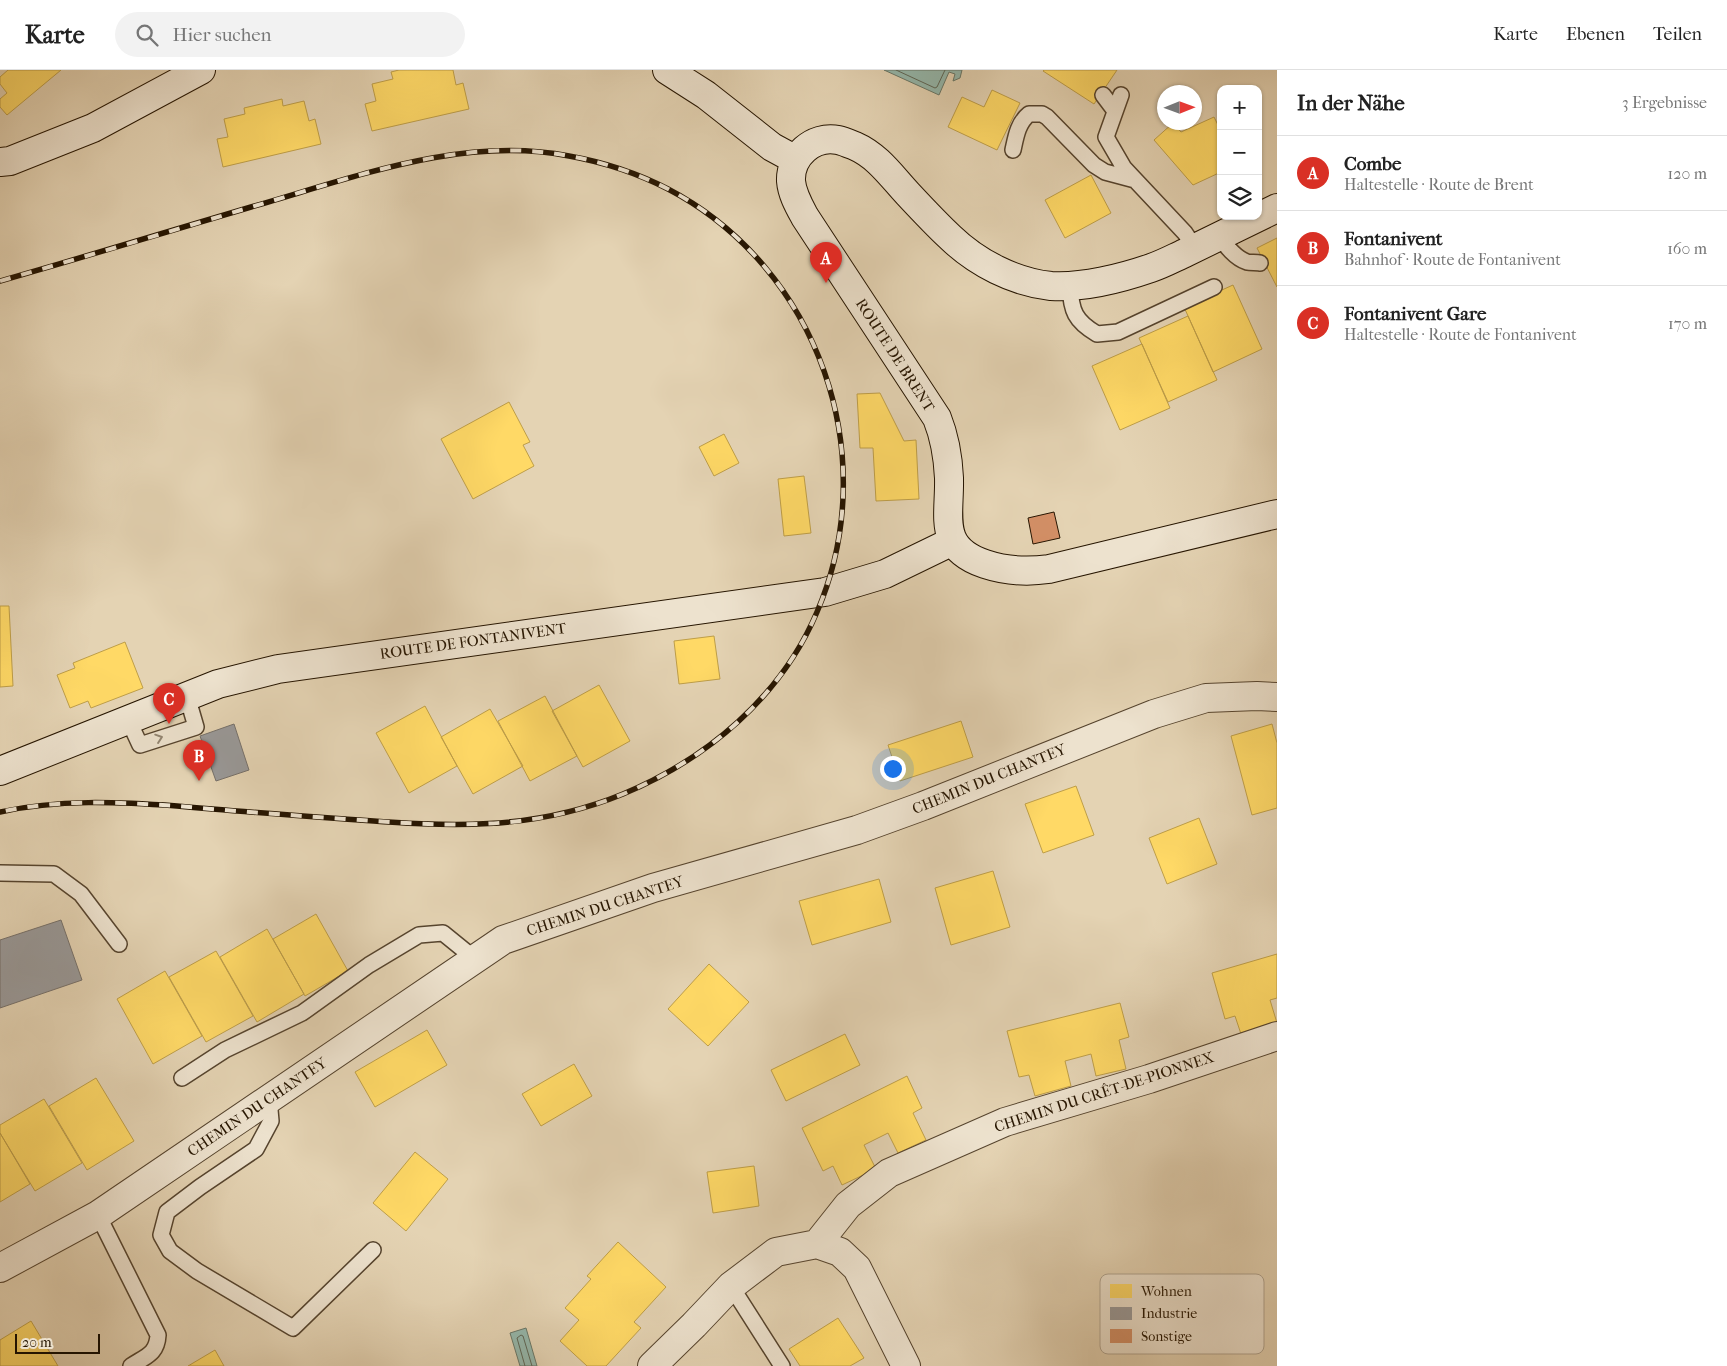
<!DOCTYPE html>
<html lang="de">
<head>
<meta charset="utf-8">
<style>
  :root { --surface:#fff; --page:#f2f2f2; --text:#222; --muted:#767676; --line:#e0e0e0; --accent:#d93025 }
  body { margin:0; font-family:"IM FELL French Canon",serif; background:var(--page); color:var(--text) }
  .controls { position:absolute; right:15px; top:15px; display:grid; overflow:hidden; border-radius:10px; box-shadow:0 1px 4px #0004 }
  .controls button { width:45px; height:45px; display:grid; place-items:center; padding:0; border:0; border-bottom:1px solid var(--line); background:var(--surface); color:var(--text); font:25px sans-serif }
  .compass { position:absolute; left:1157px; top:15px; width:45px; height:45px; border-radius:50%; background:var(--surface); box-shadow:0 1px 4px #0004; rotate:89deg }
  .scale { position:absolute; left:15px; bottom:12px; width:85px; box-sizing:border-box; padding-left:5px; border:2px solid #261501; border-top:0; font-size:14px; line-height:18px; white-space:nowrap; color:#261501; -webkit-text-stroke:4px #ede2ce; paint-order:stroke }
  .you { position:absolute; left:892px; top:698px; width:18px; height:18px; margin:-12px; border:4px solid #fff; border-radius:50%; background:#1a73e8; box-shadow:0 0 0 8px #1a73e833 }
  .badge { display:grid; place-items:center; width:32px; height:32px; border-radius:50%; background:var(--accent); color:#fff; font-size:16px; font-weight:700 }
  .pin { position:absolute; translate:-50% -41px; filter:drop-shadow(0 1px 2px #0008) }
  .pin::after { content:''; position:absolute; top:26px; width:18px; height:15px; background:inherit; clip-path:polygon(0 0,100% 0,50% 100%) }
  .list { margin:0; padding:0; list-style:none }
  h2 { display:flex; justify-content:space-between; align-items:center; height:65px; margin:0; padding:0 20px; font-size:21px }
  h2 small { font-size:16px; font-weight:400; color:var(--muted) }
  .list li { display:grid; grid-template-columns:32px 1fr auto; gap:15px; align-items:center; box-sizing:border-box; height:75px; padding:0 20px; border-top:1px solid var(--line) }
  .list b { display:block; font-size:19px; white-space:nowrap }
  .list p { margin:0; font-size:16px; white-space:nowrap; color:var(--muted) }
  .list em { font-size:16px; font-style:normal; color:var(--muted) }
  .icon { flex:none; width:28px; height:28px; fill:none; stroke:currentColor; stroke-width:2; stroke-linecap:round; stroke-linejoin:round }
  .map { position:relative; flex:none; width:1277px; height:1296px; overflow:hidden }
  header { display:flex; align-items:center; gap:30px; box-sizing:border-box; height:70px; padding:0 25px; background:var(--surface); border-bottom:1px solid var(--line) }
  header strong { font-size:24px }
  nav { display:flex; gap:28px; margin-inline-start:auto; font-size:18px }
  .search { width:350px; height:45px; background:var(--page); display:flex; align-items:center; gap:12px; box-sizing:border-box; padding:0 18px; border-radius:28px; color:var(--muted); font-size:19px }
  main { display:flex }
  aside { flex:1; background:var(--surface) }
  .map>svg:first-child { display:block }
  .water { fill:#95b8ac; stroke:#697768 }
  .homes { fill:#ffd966; stroke:#be9e48 }
  .industry { fill:#999; stroke:#76716b }
  .lines { fill:none; stroke-linecap:round; stroke-linejoin:round }
  .shore { stroke:#5e6656; stroke-width:1 }
  .building { fill:#d38f66; stroke:#261501 }
  .lane-casing { stroke:#56442e; stroke-width:18 }
  .street-casing { stroke:#56442e; stroke-width:30 }
  .secondary-casing { stroke:#261501; stroke-width:30 }
  .lane { stroke:#ede2ce; stroke-width:15 }
  .street { stroke:#ede2ce; stroke-width:28 }
  .secondary { stroke:#ede2ce; stroke-width:28 }
  .rail-casing { stroke:#261501; stroke-width:5.5 }
  .rail { stroke:#ede2ce; stroke-width:4; stroke-dasharray:11; stroke-linecap:butt }
  .oneway { stroke:#938672 }
  .labels { text-anchor:middle; stroke-width:5; stroke-linejoin:round; paint-order:stroke }
  .street-label { font-size:15px; fill:#261501; stroke:#ede2ce }
  .key { fill:#ede2ce; stroke:#b1a490; stroke-width:1 }
  .key-label { font-size:14px; fill:#261501 }
</style>
</head>
<body>
<header>
<strong>Karte</strong>
<div class="search"><svg class="icon" aria-label="search" viewBox="0 0 24 24"><circle cx="10" cy="10" r="6"/><path d="M15 15l6 6"/></svg>Hier suchen</div>
<nav><a>Karte</a><a>Ebenen</a><a>Teilen</a></nav>
</header>
<main>
<div class="map">
<svg width="1277" height="1296" viewBox="0 0 1277 1296">
  <rect width="100%" height="100%" fill="#e4d3b3"/>
  <filter id="stains"><feTurbulence type="fractalNoise" baseFrequency=".004" numOctaves="4"/><feColorMatrix values="0 0 0 0 .2 0 0 0 0 .09 0 0 0 0 .02 0 0 0 .5 -.17"/></filter>
  <radialGradient id="worn" r=".72"><stop offset=".6" stop-color="#630" stop-opacity="0"/><stop offset="1" stop-color="#630" stop-opacity=".3"/></radialGradient>
  <path class="water" d="M884,0h78l-2,8 -7,3 2,-7 -6,-2 -10,23z
    M526,1258l11,38h-17l-10,-33z"/>
  <path class="homes" d="M8,0h53l-54,45 -7,-8v-8l7,-6 -7,-9v-7z
    M399,0h54l3,15 7,-2 6,26 -97,22 -7,-27 11,-3 -4,-17 21,-5 -2,-7z
    M1044,0h73l-23,34 -51,-33z
    M992,20l28,13 -23,47 -49,-23 14,-30 22,10z
    M282,29l1,7 21,-5 5,20 6,-2 6,25 -98,23 -6,-28 11,-2 -4,-18 21,-5 -1,-6z
    M1214,47l7,14v41l-28,13 -39,-45 19,-17 8,9z
    M1091,105l20,38 -46,25 -20,-38z
    M1277,168v49l-20,-39z
    M1233,215l29,64 -49,23 -29,-65z
    M1188,246l29,64 -49,22 -29,-64z
    M1142,274l28,64 -50,22 -28,-64z
    M880,323l24,48 12,-1 3,59 -43,2 -3,-53h-13l-3,-54z
    M509,332l21,40 -7,3 11,21 -61,33 -32,-60z
    M724,364l15,29 -25,13 -15,-29z
    M804,406l7,57 -27,3 -6,-57z
    M0,536h9l4,80 -13,1z
    M714,566l6,43 -41,5 -5,-43z
    M125,572l18,46 -52,20 -3,-7 -18,7 -13,-33 18,-7 -2,-5z
    M599,615l31,56 -47,26 -31,-56z
    M545,626l32,60 -47,25 -32,-60z
    M425,636l32,60 -48,27 -33,-60z
    M490,639l33,57 -50,28 -32,-57z
    M961,651l12,36 -73,24 -12,-36z
    M1272,654l5,19v65l-25,7 -21,-79z
    M1076,716l18,49 -51,18 -18,-49z
    M1199,748l18,46 -50,20 -18,-46z
    M993,801l17,56 -59,18 -16,-57z
    M879,809l12,43 -79,23 -13,-44z
    M316,844l32,57 -43,25 -32,-57z
    M267,859l37,65 -47,28 -37,-65z
    M216,881l37,65 -47,26 -37,-65z
    M1277,884v44l-7,2 7,23 -35,14 -7,-21 -10,3 -13,-46z
    M709,894l40,38 -41,44 -40,-37z
    M165,901l37,65 -49,28 -36,-65z
    M1120,933l9,34 -10,3 7,29 -30,7 -5,-22 -26,7 6,25 -36,10 -6,-21 -10,2 -12,-46z
    M427,960l20,35 -72,42 -20,-35z
    M845,964l15,31 -74,36 -15,-31z
    M574,994l18,32 -51,30 -19,-32z
    M907,1006l15,32 -9,5 13,27 -28,13 -10,-20 -24,12 12,24 -34,16 -9,-19 -10,5 -21,-43z
    M96,1008l38,63 -47,29 -38,-64z
    M44,1029l38,64 -47,28 -35,-58v-8z
    M0,1063l30,51 -30,18z
    M415,1082l33,27 -42,52 -33,-28z
    M754,1096l5,40 -46,7 -6,-41z
    M618,1172l48,45 -32,35 7,6 -35,38h-19l-27,-25 19,-21 -14,-12 26,-29 -4,-3z
    M838,1248l26,40 -14,8h-50l-11,-17z
    M31,1251l27,45h-58v-26z
    M215,1280l9,16h-36z"/>
  <path class="industry" d="M234,654l15,46 -33,11 -16,-45z
    M61,850l21,60 -82,28v-68z"/>
  <g class="lines">
    <path class="shore" d="M896,0l39,18 2,-1 8,-17
      M525,1296l-8,-28 4,-3 2,1 9,30"/>
  </g>
  <path class="building" d="M1054,442l6,26 -27,6 -5,-26z"/>
  <g class="lines">
    <g class="lane-casing">
      <path id="lane" d="M1103,25l12,16
        M1121,25l-15,42 18,31 61,65 10,15
        M1013,80c3,-14 5,-27 16,-36h13l5,3 47,48 11,7 30,8
        M1219,166c7,10 16,22 28,26 4,1 9,0 13,1
        M1070,216c1,25 5,35 27,48l21,-2 96,-45
        M128,649l12,26 56,-18 -9,-31
        M0,803l54,1 27,20 38,50
        M182,1008l43,-28 77,-37 67,-48 50,-30 24,-2 32,26
        M269,1029l2,22 -15,28 -56,38 -33,25 -6,23 9,16 27,20 96,57 80,-78
        M98,1145l60,120c-1,19 -12,21 -27,31
        M731,1216l51,80"/>
    </g>
    <g class="street-casing">
      <path id="street" d="M817,1174l31,-39 41,-32 116,-51 144,-43 128,-43
        M0,1198l98,-53 405,-275 150,-52 204,-58 66,-24 231,-92 52,-16 51,-2 20,1
        M652,1296l42,-41 37,-39 45,-34 41,-8 23,8 17,16 49,98"/>
    </g>
    <g class="secondary-casing">
      <path id="secondary" d="M667,0l39,25 66,52 24,13
        M0,92l10,-1 83,-33 108,-58
        M1277,138c-31,15 -61,30 -92,45 -11,5 -22,11 -34,15 -29,10 -69,20 -100,18 -37,-4 -74,-23 -101,-49 -14,-13 -28,-28 -42,-43 -16,-17 -30,-38 -53,-48 -5,-2 -12,-5 -17,-6 -25,-5 -48,16 -47,41 1,13 8,25 14,36l132,201c8,20 11,38 12,60 1,39 -12,70 36,86 21,7 43,8 64,5l228,-55
        M0,701l218,-87 60,-15 547,-77 60,-18 68,-33"/>
    </g>
    <use href="#lane" class="lane"/>
    <use href="#street" class="street"/>
    <use href="#secondary" class="secondary"/>
    <g class="rail-casing">
      <path id="rail" d="M0,211c84,-24 168,-49 251,-74 102,-29 211,-72 318,-51 34,6 68,17 99,33 151,79 216,267 149,423 -36,85 -110,147 -194,182 -95,39 -179,32 -278,25 -56,-4 -112,-8 -168,-13 -59,-4 -118,-7 -177,6"/>
    </g>
    <use href="#rail" class="rail"/>
  </g>
  <defs><path id="oneway-chevron" d="M-2-3.5L2.5 0L-2 3.5" fill="none" stroke-width="1.6" stroke-linecap="round" stroke-linejoin="round" transform="scale(1.25)"/></defs>
  <use class="oneway" href="#oneway-chevron" transform="translate(159 668) rotate(-19)"/>
  <g class="labels">
    <g class="street-label">
      <text transform="translate(895 285) rotate(57)" y="5">ROUTE DE BRENT</text>
      <text transform="translate(473 571) rotate(-8)" y="5">ROUTE DE FONTANIVENT</text>
      <text transform="translate(989 709) rotate(-22)" y="5">CHEMIN DU CHANTEY</text>
      <text transform="translate(605 836) rotate(-18)" y="5">CHEMIN DU CHANTEY</text>
      <text transform="translate(1104 1022) rotate(-18)" y="5">CHEMIN DU CRÊT-DE-PIONNEX</text>
      <text transform="translate(257 1037) rotate(-34)" y="5">CHEMIN DU CHANTEY</text>
    </g>
  </g>
  <rect x="1100" y="1204" width="164" height="80" rx="8" class="key"/>
  <rect x="1110" y="1214" width="22" height="14" fill="#ffd966"/>
  <rect x="1110" y="1237" width="22" height="13" fill="#999"/>
  <rect x="1110" y="1259" width="22" height="14" fill="#d38f66"/>
  <g class="key-label">
    <text x="1141" y="1226">Wohnen</text>
    <text x="1141" y="1248">Industrie</text>
    <text x="1141" y="1271">Sonstige</text>
  </g>
  <rect width="100%" height="100%" filter="url(#stains)"/>
  <rect width="100%" height="100%" fill="url(#worn)"/>
</svg>
<div class="controls">
<button>+</button>
<button>−</button>
<button><svg class="icon" aria-label="layers" viewBox="0 0 24 24"><path d="M12 4l9 5-9 5-9-5zM3 14l9 5 9-5"/></svg></button>
</div>
<svg class="compass" viewBox="-18 -18 36 36"><path d="M0-13l5 13h-10z" fill="#e53935"/><path d="M0 13l5-13h-10z" fill="#767676"/></svg>
<div class="scale">20 m</div>
<div class="you"></div>
<div class="pin badge" style="left:826px;top:213px">A</div>
<div class="pin badge" style="left:199px;top:711px">B</div>
<div class="pin badge" style="left:169px;top:654px">C</div>
</div>
<aside>
<h2>In der Nähe<small>3 Ergebnisse</small></h2>
<ul class="list">
<li><span class="badge">A</span><div><b>Combe</b><p>Haltestelle · Route de Brent</p></div><em>120 m</em></li>
<li><span class="badge">B</span><div><b>Fontanivent</b><p>Bahnhof · Route de Fontanivent</p></div><em>160 m</em></li>
<li><span class="badge">C</span><div><b>Fontanivent Gare</b><p>Haltestelle · Route de Fontanivent</p></div><em>170 m</em></li>
</ul>
</aside>
</main>
</body>
</html>
